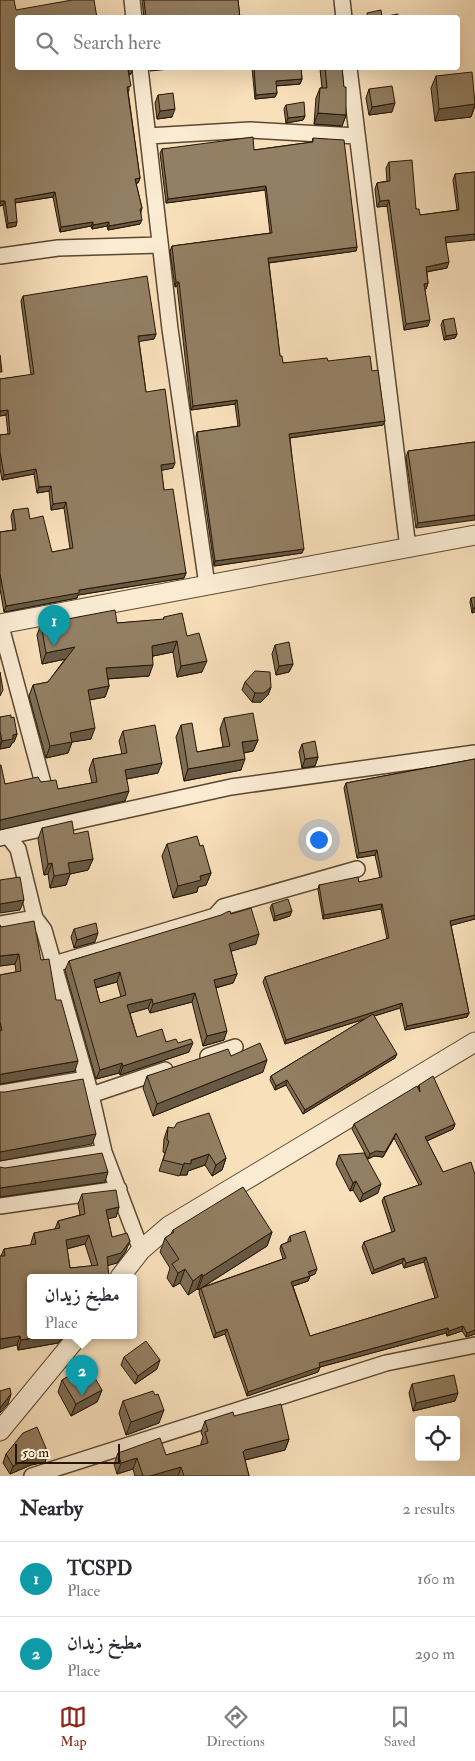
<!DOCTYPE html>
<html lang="en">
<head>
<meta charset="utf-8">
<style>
  :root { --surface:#fff; --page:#f2f2f3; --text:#2b2b33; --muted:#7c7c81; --line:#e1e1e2; --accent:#8f2418 }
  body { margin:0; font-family:"IM FELL Double Pica",Amiri,serif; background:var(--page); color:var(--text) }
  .controls { position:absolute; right:15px; bottom:15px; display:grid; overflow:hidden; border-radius:5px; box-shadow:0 5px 20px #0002 }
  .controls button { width:45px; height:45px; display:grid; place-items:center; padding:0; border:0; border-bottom:1px solid var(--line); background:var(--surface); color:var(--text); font:25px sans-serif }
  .scale { position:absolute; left:15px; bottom:12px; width:105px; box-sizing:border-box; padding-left:5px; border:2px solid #261603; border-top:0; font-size:14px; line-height:18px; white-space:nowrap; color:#261603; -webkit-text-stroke:4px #faebd3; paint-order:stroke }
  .you { position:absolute; left:318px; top:839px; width:18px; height:18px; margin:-12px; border:4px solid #fff; border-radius:50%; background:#1a73e8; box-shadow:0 0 0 8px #1a73e833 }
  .badge { display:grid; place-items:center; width:32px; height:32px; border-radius:50%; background:var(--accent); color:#fff; font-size:16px; font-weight:700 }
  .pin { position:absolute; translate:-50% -41px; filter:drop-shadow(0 1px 2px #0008) }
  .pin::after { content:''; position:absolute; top:26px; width:18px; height:15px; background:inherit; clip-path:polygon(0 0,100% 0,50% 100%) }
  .popup { position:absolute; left:27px; top:1274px; width:110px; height:65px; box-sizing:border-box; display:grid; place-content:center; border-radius:5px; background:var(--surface); filter:drop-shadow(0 1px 4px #0005); font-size:16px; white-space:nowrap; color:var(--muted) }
  .popup b { font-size:19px; color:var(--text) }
  .popup::after { content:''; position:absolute; left:50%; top:100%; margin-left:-10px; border:10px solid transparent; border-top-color:var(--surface) }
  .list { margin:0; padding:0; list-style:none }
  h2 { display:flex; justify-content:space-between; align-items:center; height:65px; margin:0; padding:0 20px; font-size:21px }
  h2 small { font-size:16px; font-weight:400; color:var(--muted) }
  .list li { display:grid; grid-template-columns:32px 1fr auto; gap:15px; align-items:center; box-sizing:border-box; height:75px; padding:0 20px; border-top:1px solid var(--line) }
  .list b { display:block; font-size:19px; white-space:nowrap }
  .list p { margin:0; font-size:16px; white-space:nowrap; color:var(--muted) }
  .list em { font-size:16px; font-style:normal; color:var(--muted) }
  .icon { flex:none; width:28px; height:28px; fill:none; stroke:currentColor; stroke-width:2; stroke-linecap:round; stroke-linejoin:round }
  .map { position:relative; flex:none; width:475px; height:1476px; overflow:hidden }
  .search { position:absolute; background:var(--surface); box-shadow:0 5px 20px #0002; left:15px; right:15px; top:15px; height:55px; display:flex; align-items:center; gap:12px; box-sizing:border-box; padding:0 18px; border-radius:5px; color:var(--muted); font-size:19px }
  .sheet { height:215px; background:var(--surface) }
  nav { display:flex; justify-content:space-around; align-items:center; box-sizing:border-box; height:70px; border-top:1px solid var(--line); background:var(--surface); font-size:14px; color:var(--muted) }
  nav a { display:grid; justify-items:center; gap:2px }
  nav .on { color:var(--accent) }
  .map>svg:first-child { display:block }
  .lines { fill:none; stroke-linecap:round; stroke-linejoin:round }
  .minor-casing { stroke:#5a4831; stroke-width:18 }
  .tertiary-casing { stroke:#5a4831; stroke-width:21 }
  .minor { stroke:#faebd3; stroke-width:15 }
  .tertiary { stroke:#faebd3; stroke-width:19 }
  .wall { fill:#7e6d55; stroke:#261603; fill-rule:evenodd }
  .shaded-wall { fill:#675945; stroke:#261603 }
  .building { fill:#937f63; stroke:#261603; fill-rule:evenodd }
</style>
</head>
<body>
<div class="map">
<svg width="475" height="1476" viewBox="0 0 475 1476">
  <rect width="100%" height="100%" fill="#f8e0bb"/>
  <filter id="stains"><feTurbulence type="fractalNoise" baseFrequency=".004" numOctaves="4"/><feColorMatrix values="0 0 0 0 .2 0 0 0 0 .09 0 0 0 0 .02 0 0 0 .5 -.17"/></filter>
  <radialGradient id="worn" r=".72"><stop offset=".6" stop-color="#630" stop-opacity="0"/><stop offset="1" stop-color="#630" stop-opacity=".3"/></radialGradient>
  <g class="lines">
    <g class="minor-casing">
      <path id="minor" d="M132,0l2,18
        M342,0l2,18
        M140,68l30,261 37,256
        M349,68l59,480
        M148,136l102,-6 107,6
        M0,256l58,-8 102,-3
        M0,623l43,160
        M8,836l10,13 17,69 9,12 47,165 13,57 37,98
        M0,838l231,-51 244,-34
        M0,924l35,-6
        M54,964l161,-48 8,-9 134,-38
        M208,1056l27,-9
        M0,1093l86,-14
        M91,1095l74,-25
        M0,1169l104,-17
        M0,1206l119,-17
        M32,1476l354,-113 89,-18"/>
    </g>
    <g class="tertiary-casing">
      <path id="tertiary" d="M0,624l475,-89
        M120,1277l21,-27 28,-24 306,-184
        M0,1431l79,-96"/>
    </g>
    <use href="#minor" class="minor"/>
    <use href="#tertiary" class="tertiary"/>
  </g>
  <path class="wall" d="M0,0l18,18 113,56h-2v17h-1l12,87 -2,5h-2l6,25 -1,4 -1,12 -32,6 -1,-4 -15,3 -1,-3 -31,6 -7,-35 -38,6 1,23 -9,2 -4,-23 -3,1z
    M142,0h96l2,18h-96z
    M252,68h49l1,11 -2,5 -24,2 1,7 -2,4 -20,2z
    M321,68h21l4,47 -4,11 -28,-2 2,-26 4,-10h2l-2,-19z
    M436,76l39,23v7l-4,11 -36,4 -4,-33z
    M369,89l23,23 -23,3 -3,-17z
    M158,95l14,22 -15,2 -2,-16z
    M286,105l19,11 -2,4 -17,3 -2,-14z
    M313,138l44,109 -1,4 -87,12 11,93 3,7 45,-2 44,10 11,54 -93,13 12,115 -88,13 -18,-129 1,-5 41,-6 -3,-22 -44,6 -14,-124 -2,1 -5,-36 2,-5 98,-13 -5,-43 -99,13 -6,-50 2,-4 92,1 58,-8z
    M389,162l31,53 37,-5 -4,-30 2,-6 20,-2 -29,71 1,25 -20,4 1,11 -2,6h-1l3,37 -24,4 -17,-124 -10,1 -2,-18 2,-6 10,-2 -1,-13z
    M23,296l133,38 -2,5 -15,2 7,51 27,76 -12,2 3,20 22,83 -2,5 -106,17 -1,3 -73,14 -4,-23v-57l13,-2 -2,-14 2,-6 17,9 22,33 18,-3 -6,-41 -13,2 -2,-19 -12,2 -3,-19 -32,6 -2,-12v-33l8,-1 -2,-19 -6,1v-37l31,-4 -10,-74z
    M443,320l14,14 -2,4 -11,2 -3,-15z
    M475,442l-59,86 -10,-71 2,-6z
    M471,598l4,14 -3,1 -2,-11z
    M164,617l23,19 15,36 -25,5 -4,-25 -20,4 -4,20 -41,3 1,7 -4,11 -16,3 2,39 -19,3 -4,11 -22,5 -17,-62 4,-11 15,-3 17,-23 -23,5 -5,-29 4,-11 76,-1 46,-3z
    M275,645l18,19 -4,8 -13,3 -4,-21z
    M245,682l26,5 -3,8 -7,7h-9l-10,-12z
    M0,717l11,1 6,16 -3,8 -2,1 -2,4 -10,2z
    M224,718l34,22 -5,11 -9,2 -3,17 -57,11 -8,-44 5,-12 16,27 26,-5 -3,-18z
    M123,731l35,42 -32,6 -1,22 -120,-17 36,-2 17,7 34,-6 -3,-13 4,-11 29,-5 -3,-13z
    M302,744l16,13 -3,9 -13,2 -3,-16z
    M475,759v160l-24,6 18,88 -2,4 -62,13 -5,-22 -26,8 21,42 -92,56 -17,-29 -11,5 -5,-10 1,-4 94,-57 -80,25 -22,-62 2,-5 122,-38 -6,-30 -58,10 -5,-29 1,-5 40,-3 21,-4 -5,-23 -18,3 -13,-70 2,-5z
    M42,828l32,6 19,25 -5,11 -18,4 -4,11 -16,3 -2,-14 -4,1 -6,-36z
    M167,844l33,2 11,27 -5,12 -8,2 -1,5 -24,6 -11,-42z
    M272,904l18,12 -16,5 -4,-13z
    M231,914l25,30 -25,7 6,23 -4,9 -17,5 8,52 -21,6 -11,-44 -42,11 -2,-5 -18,5 7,24 41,6 11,9 -69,23 -1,-2 -23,6 -31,-109 4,-9zM117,982l4,15 -21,6 -4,-15z
    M0,925l1,2 40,33 15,40 19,71 -75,13v-109l16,-3 -1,-8 -15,2z
    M74,929l21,13 -21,6 -3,-11z
    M231,1056l32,16 -110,44 -10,-28 4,-12z
    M419,1085l36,39 -2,5 -26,12 16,31 32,3v159l-9,3 -4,-6 -15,5 -1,-3 -126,34 -2,5 -71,24 -22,-62 -11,4 -15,-45 1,-4 -2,1 -1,-1 -9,6 -8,-12 -7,4 -6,-9 3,-10 -10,-16 5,-14 6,-4 2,-4 99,2 -5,14 -64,41 80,-28 -3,-10 1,-4 7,-3v-2l2,-4 25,38 -5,2 -2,5 -15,5 17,50 125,-38 -11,-36 -20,6 -2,-5 -30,11 -10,-27 2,-5 28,-10 -10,-31 2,-4 35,-12 -25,-47 -11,19 -9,-1 -6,3 -16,-30 2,-5 64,-36z
    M168,1127l58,31 -4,12 -10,6 -7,-11 -17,6 -1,4h-7l-1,1 -20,-5 6,-18 -2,-1 1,-13z
    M339,1155l39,38 -18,9 -7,-12 -3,1 -14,-27z
    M82,1194l37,13 -3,10 -8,1 4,19 14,14 -9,12 -9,2 -77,70h34l-7,8 -40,7 -17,-94 3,-7 27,-4v-2l3,-10 21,-4 3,-8 22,-6 -2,-11zM85,1244l7,22 -22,2 -3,-19z
    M124,1357l33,12 -22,15 -14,-19z
    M72,1368l30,22 -5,12 -26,14 -13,-24 4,-12 7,-4z
    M412,1384l43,17 -42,10 -4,-18z
    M155,1395l4,28 -33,12 -7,-22 4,-12z
    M234,1416l55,23 -4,11 -40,10 4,16h-114l-2,-7 -16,5 -3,-10 4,-11 48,2 35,-10v-2l2,-6 -2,-5 4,-11z
    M48,1453l-3,9 -14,3 -21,9 -7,-11 3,-9z"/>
  <path class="shaded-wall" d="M151,68h29l-30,3z
    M133,69l-2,5h-5l2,-4z
    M302,79l-2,5 -26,2 2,-5z
    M277,93l-2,4 -20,2 1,-4z
    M395,103l-3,9 -23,3 3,-8z
    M475,104l-4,13 -36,4 4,-12z
    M175,109l-3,8 -15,2 3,-8z
    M318,113l28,2 -4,11 -28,-2z
    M305,116l-2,4 -17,3 2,-5z
    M140,178l-2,5h-4l1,-4z
    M266,186l-1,4 -99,13 2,-4z
    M55,192l-2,5 -40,6 2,-4z
    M389,200l-2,6 -10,1 3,-6z
    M0,201h5l-2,4 -3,1z
    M142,220l-2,4 -32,6 1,-4z
    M17,222l-1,4 -9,2 1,-5z
    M93,222l-2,4 -31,6 1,-5z
    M109,222l-2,4 -15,3 1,-4z
    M475,234v6l-32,3 2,-6z
    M357,247l-1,4 -89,12 1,-5z
    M449,262l-2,6 -23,4 2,-5z
    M176,282h3l-2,4 -2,1z
    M428,283l-2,6 -4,1 2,-6z
    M430,320l-2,6 -24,4 2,-6z
    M156,334l-2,5 -18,3 2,-6z
    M457,334l-2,4 -11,2 2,-4z
    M237,400l-2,4 -44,6 2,-4z
    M8,410l-2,5 -6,1v-5z
    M385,421l-2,4 -95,13 1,-4z
    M175,463l-2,5 -14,3 2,-6z
    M36,469l-2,5 -32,6 2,-5z
    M51,486l-2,5 -12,2 2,-6z
    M66,502l-2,6 -13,2 2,-6z
    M475,515v5l-59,8 2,-5z
    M304,549l-2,4 -88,13 1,-5z
    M186,573l-2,5 -106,17 -1,3 -73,14 2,-6 73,-16z
    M473,608h2v4l-3,1z
    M177,641l-4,11 -25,5 4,-11z
    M75,647l-4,11 -29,6 4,-11z
    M207,661l-5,11 -25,5 4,-11z
    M293,664l-4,8 -13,3 3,-9z
    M153,665l-4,11 -47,3 4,-11z
    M109,686l-4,11 -21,4 4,-11z
    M271,687l-3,8 -7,7h-9l3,-9z
    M95,728l-4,11 -19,3 -4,11 -22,5 4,-12 20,-13z
    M17,734l-3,8 -2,1 -2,4 -10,2v-2l2,-6 11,-6z
    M258,740l-5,11 -15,3 4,-12z
    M318,757l-3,9 -13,2 3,-9z
    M245,759l-4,11 -57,11 4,-12z
    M162,763l-4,10 -37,7 4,-10z
    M129,791l-4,10 -125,29v-10z
    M377,850l-2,5 -18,3 2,-5z
    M93,859l-5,11 -18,4 -4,11 -16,3 4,-12 14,-13z
    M52,863l-4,11 -4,1 4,-11z
    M211,873l-5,12 -8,2 -1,5 -24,6 5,-12 22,-10z
    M24,900l-4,10 -20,3v-9z
    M382,904l-1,5 -58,10 1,-4z
    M292,911l-2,5 -16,5 1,-5z
    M475,915v4l-26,7 1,-5z
    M98,933l-3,9 -21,6 3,-8z
    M259,934l-3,10 -31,9 4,-9z
    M19,954l-4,10 -15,2v-10z
    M120,972l-3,10 -27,7 4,-9z
    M237,974l-4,9 -23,6 4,-9z
    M195,993l-3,9 -42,11 3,-9z
    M152,999l-4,9 -24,7 3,-10z
    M402,1003l-2,5 -115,36 1,-4z
    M469,1013l-2,4 -62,13 2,-4z
    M227,1031l-3,9 -21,6 4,-10z
    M193,1043l-4,9 -69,23 3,-9z
    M397,1054l-2,4 -92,56 2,-4z
    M267,1060l-4,12 -110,44 4,-12z
    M78,1061l-3,10 -75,13v-9l2,-1z
    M122,1063l-3,10 -23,6 4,-9z
    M287,1080l-1,5 -11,5 1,-4z
    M455,1124l-2,5 -29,13 1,-5z
    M396,1133l-2,5 -11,19 -9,-1 -6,3 2,-5z
    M96,1134l-4,10 -92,17v-9z
    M209,1154l-4,11 -17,6 -1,4h-7l4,-12z
    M226,1158l-4,12 -10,6 4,-11z
    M108,1172l-3,10 -105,15v-9z
    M356,1181l-3,9 -3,1 3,-8z
    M381,1184l-3,9 -18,9 3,-8z
    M119,1207l-3,10 -13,3 3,-10z
    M272,1232l-5,14 -69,44 5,-14z
    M89,1235l-4,9 -23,6 4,-10z
    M130,1241l-4,10 -9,12 -14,4 4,-10z
    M426,1257l-2,5 -20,6 2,-5z
    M404,1258l-2,5 -30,11 2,-4z
    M185,1269l-5,14 -7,4 5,-14z
    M317,1269l-2,5 -8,3 1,-5z
    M202,1274l-5,15 -9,6 5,-14z
    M310,1276l-2,5 -18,6 1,-5z
    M463,1326l-1,5 -15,5 2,-5z
    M448,1328l-2,5 -126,34 -2,5 -71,24 1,-4 71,-29z
    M227,1329l-2,5 -11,4 2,-5z
    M475,1330v4l-9,3 1,-4z
    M51,1335h14l-7,8 -40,7 3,-10z
    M20,1336l-3,9 -17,4v-10z
    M160,1360l-3,9 -22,15 3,-8z
    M102,1390l-5,12 -26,14 5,-12z
    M458,1393l-3,8 -42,10 3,-8z
    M11,1394l-3,10 -8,9v-5z
    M164,1410l-5,13 -33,12 5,-13z
    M289,1439l-4,11 -44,11 2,-9 2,-2z
    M48,1453l-3,9 -14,3 -21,9 3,-8 21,-10z
    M137,1458l-4,11 -16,5 4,-11z
    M181,1467l-3,9h-28z"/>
  <path class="building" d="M0,0h14l2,10 56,-10h22l3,18h-79v50h115v1l-5,1 3,16 -4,1 13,91 -5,1 7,29 -2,1 2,11 -33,6v-4l-16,3v-3l-32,5 -6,-35 -40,7 2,23 -9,1 -3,-22h-5z
    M144,0h94l2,18h-94z
    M381,10l1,7 16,-3v4h-30l-1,-5z
    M254,68h47l1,11 -26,2 1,12 -21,2z
    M325,68h17l2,19h2v28l-28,-2 2,-25h7z
    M472,72l3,32 -36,5 -3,-33z
    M392,86l3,17 -23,4 -3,-18z
    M173,93l2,16 -15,2 -2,-16z
    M304,102l1,14 -17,2 -2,-13z
    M253,137l1,13 59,-8v-4l31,2 13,107 -89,11 12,98h2l1,7 44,-5 1,3 42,-5 2,15 6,-1 7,51 -96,13 15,115 -89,12 -18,-129 43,-6 -3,-26 -44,6 -14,-124h-3l-4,-36 100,-13 -6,-47 -98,13 -6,-50z
    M412,160l4,49h3l1,6 39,-5 -4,-36 20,-2v62l-30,3 4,25 -23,5 2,16 -4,1 6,36 -24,4 -17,-124 -9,1 -3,-18 13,-2 -1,-19z
    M147,276l9,58 -18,2 8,56 19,-3 10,74 -14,2 3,25 9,-1 13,84 -107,17v3l-73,13 -6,-32v-42l16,-2 -3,-20 15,-2 2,11 13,-3 9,36 21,-4 -7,-46 -13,2 -2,-18 -12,1 -3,-18 -32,6 -4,-23v-17l10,-1 -2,-24 -8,1v-32l34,-5 -11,-78z
    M454,318l3,16 -11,2 -3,-16z
    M0,355l2,17h-2z
    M475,442v73l-57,8 -10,-72z
    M475,597v11h-2l-2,-10z
    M115,610l2,13 47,-4v-2l18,-4 5,23 12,-3 8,28 -26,5 -4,-25 -25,5 1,19 -47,3 3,18 -21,4 7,38 -25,5 2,9 -22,4 -17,-61 15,-3 27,-35 -29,6 -5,-29z
    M289,642l4,22 -14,2 -4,-21z
    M255,671l15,1 1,15 -7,6h-9l-10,-11z
    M0,672l3,18 -3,6z
    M253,713l5,27 -16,2 3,17 -57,10 -7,-44 11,-2 5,29 33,-6 -6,-28z
    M11,715v3l3,-1 3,17 -4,1v4l-11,2 -2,-10v-14z
    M155,725l7,38 -37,7 4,21 -129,29v-55h1l4,19 33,-7 3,5 15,-2 2,9 39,-7 -4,-23 34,-6 -4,-22z
    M315,741l3,16 -13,2 -3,-15z
    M475,759v156l-25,6 19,92 -62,13 -5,-23 -116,37 -21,-63 124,-39 -7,-34 -58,11 -5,-30 39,-8 1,5 23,-5 -5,-27 -18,3 -13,-70z
    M72,821l2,13 14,-3 5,28 -25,4 2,10 -16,3 -2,-13 -4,1 -6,-36z
    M197,836l3,10 3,-1 8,28 -11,3 1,4 -23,6 -11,-42z
    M20,877l4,23 -24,4v-24z
    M288,899l4,12 -17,5 -3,-12z
    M251,908l8,26 -30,10 8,30 -23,6 13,51 -20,5 -12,-43 -42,11 -1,-5 -25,6 10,32 25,-8 4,13 10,-3 2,4 13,-4 2,4 -70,23 -1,-3 -22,7 -31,-109 152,-46 6,-3 3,-1 1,3zM120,972l6,23 -26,8 -6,-23z
    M34,921l7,39 8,-1 7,41h5l17,61 -76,13 -2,1v-44l2,-1 -2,-8v-47l21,-4 -2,-17 -19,2v-31l1,2z
    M96,923l2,10 -21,7 -3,-11z
    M373,1014l24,40 -92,56 -18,-30 -11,6 -5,-10z
    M260,1043l7,17 -110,44 -10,-28 81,-27 3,7z
    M433,1076l22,48 -30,13 18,35 28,-10 4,13v155l-8,3 -4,-7 -14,5 -1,-3 -129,35 1,4 -72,25 -21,-63 -11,4 -15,-45 85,-30 -5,-13 10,-4 -1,-5 15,-5 12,38 -9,3 2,4 -19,6 19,54 128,-39 -12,-40 -20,6 -2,-5 -30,12 -10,-28 31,-11 -11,-34 38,-13 -26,-51 -11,19 -9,-1 -6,3 -16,-30 63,-38 3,6 -1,-7z
    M83,1079l13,55 -96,18v-60h5z
    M209,1113l17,45 -10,7 -7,-11 -18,6v4l-7,-1v2l-21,-5 6,-19 -2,-1 1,-13 6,1 3,-5z
    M102,1153l6,19 -108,16v-21l5,1z
    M364,1153l17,31 -18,10 -7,-13 -3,2 -14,-28z
    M243,1187l29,45 -69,44 -1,-2 -9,7 -8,-12 -7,4 -6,-9 7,-5 -14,-21 9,-6 -1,-2z
    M116,1190l3,17 -13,3 6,27 15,-4 3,8 -9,12 -14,4 2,20h-78v58h20l-30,5 -1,-4 -20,3v-83h5l-1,-7 32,-5 -2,-11 26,-5 -2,-7 27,-7 -3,-20zM89,1235l9,30 -28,3 -4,-28z
    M146,1341l14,19 -22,16 -14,-19z
    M85,1361l17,29 -26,14 -14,-24 12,-7 -2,-5z
    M454,1375l4,18 -42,10 -4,-19z
    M10,1388l1,6 -11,14v-17z
    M153,1391l2,4 3,-1 6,16 -33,12 -8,-21z
    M281,1404l8,35 -44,11 -2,2 6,24h-65l-3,-9 -31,9h-7l-6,-18 -16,5 -3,-10 42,-15 6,17 42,-12 -3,-11 3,-1 -3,-10 28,-9 1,4z
    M37,1427l11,26 -14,3 -21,10 -7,-12 17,-21z"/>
  <rect width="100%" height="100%" filter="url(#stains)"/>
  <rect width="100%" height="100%" fill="url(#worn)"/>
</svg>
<div class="controls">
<button><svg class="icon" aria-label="locate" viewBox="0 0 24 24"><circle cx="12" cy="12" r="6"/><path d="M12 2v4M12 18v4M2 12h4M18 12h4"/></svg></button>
</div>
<div class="scale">50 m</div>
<div class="you"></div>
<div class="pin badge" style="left:54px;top:646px;background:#0f9aa8">1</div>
<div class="pin badge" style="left:82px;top:1396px;background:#0f9aa8">2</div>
<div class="popup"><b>مطبخ زيدان</b>Place</div>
<div class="search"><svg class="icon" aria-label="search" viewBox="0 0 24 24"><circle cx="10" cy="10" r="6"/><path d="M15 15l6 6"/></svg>Search here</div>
</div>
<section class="sheet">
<h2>Nearby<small>2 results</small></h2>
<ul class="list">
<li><span class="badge" style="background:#0f9aa8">1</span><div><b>TCSPD</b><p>Place</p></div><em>160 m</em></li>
<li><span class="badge" style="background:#0f9aa8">2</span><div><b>مطبخ زيدان</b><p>Place</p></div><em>290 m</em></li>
</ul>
</section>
<nav>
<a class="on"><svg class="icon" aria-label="map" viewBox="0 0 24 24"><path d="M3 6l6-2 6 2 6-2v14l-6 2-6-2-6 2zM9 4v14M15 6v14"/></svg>Map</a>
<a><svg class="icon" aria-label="directions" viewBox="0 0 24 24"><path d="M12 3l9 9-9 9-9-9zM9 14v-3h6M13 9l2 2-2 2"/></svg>Directions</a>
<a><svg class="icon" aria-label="saved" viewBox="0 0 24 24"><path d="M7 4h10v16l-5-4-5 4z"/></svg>Saved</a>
</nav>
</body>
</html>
